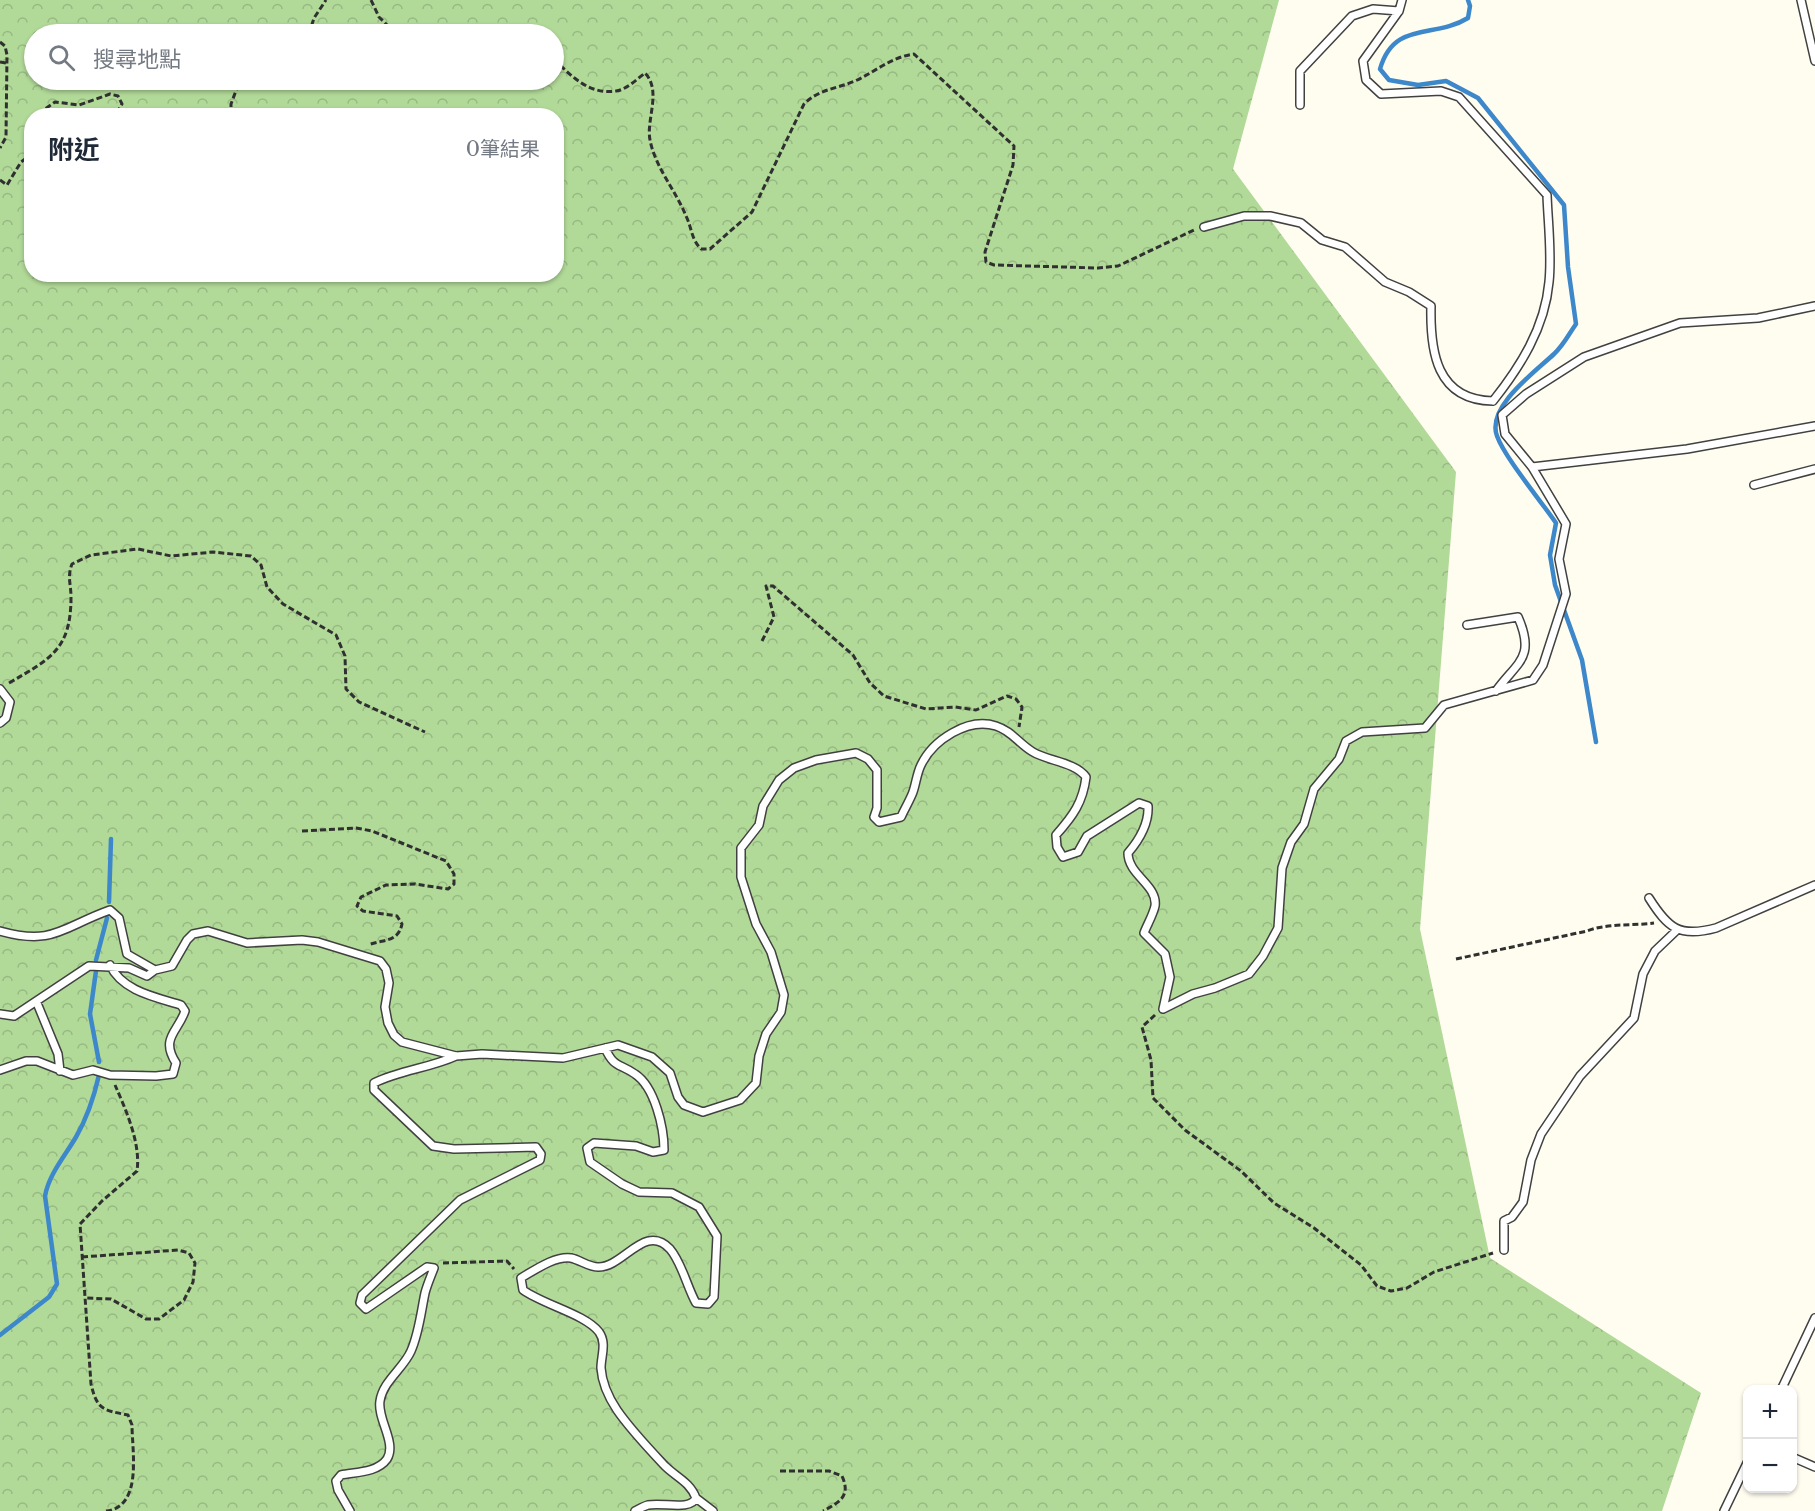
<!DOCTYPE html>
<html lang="zh-TW">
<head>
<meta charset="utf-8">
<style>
  :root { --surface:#fff; --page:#f6f6f7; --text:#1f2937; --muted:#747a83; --line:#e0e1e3 }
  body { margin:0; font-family:"Libre Baskerville","Noto Sans TC",serif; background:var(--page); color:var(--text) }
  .controls { position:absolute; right:18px; bottom:18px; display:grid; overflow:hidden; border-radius:12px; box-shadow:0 2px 4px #0004 }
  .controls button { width:54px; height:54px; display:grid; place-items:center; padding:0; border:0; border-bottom:2px solid var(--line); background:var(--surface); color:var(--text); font:30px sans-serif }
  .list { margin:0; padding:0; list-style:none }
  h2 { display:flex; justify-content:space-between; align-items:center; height:78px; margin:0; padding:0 24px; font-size:26px }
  h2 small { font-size:20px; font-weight:400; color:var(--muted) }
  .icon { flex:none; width:33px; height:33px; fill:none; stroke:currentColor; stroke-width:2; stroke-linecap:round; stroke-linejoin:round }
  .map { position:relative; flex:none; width:1815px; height:1511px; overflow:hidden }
  .search { position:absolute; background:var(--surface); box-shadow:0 2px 4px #0004; left:24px; top:24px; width:540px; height:66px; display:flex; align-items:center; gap:15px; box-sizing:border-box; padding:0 21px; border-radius:33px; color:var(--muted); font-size:22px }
  .panel { position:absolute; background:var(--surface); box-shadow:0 2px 4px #0004; left:24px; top:108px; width:540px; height:174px; border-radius:24px }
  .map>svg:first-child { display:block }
  .forest { fill:url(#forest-crowns); fill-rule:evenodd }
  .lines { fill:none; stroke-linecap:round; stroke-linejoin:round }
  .stream { stroke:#3d87cb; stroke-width:4.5 }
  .service-casing { stroke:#414141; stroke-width:10 }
  .path { stroke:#303030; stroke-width:3; stroke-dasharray:6 3; stroke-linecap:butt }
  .service { stroke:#fff; stroke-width:7 }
</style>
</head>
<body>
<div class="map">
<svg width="1815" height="1511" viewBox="0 0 1815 1511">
  <defs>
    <pattern id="forest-crowns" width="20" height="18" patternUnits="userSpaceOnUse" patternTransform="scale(1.5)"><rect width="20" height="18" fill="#b1d998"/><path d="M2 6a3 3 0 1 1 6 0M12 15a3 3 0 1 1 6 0" fill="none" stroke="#97b982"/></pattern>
  </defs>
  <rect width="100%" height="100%" fill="#fffdef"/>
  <path class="forest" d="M0,0h1279l-46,169 223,303 -36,457 70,329 211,135 -39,118h-1662zM34,34h520v46h-520zM32,116h524v158h-524z"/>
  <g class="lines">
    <path class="stream" d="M1468,0l2,6 -2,12c-34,21 -74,2 -88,51l9,11 29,5 28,-4 32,17 86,107 4,62 8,57c-7,10 -13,22 -22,30 -18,17 -68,53 -57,82 8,22 44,65 59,87l-6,32 5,30 27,75 14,82
      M109,902l2,-63
      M96,960l11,-42
      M96,971l-6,43 9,48
      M0,1335l49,-38 8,-13 -12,-88c4,-22 20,-40 31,-59 11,-19 18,-40 23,-62"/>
    <g class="service-casing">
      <path id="service" d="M1402,0l-3,11 -36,50 3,19 15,14 60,-3 18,6 88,98c1,28 5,59 2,87 -4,46 -29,85 -56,119
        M1801,0l14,61
        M1300,105v-34l52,-55 21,-7 26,2
        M1204,227l40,-11h26l31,7 21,17 23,7 40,35 24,10 22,14c-1,45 5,94 62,95
        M1532,467l155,-18 128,-23
        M1754,485l61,-16
        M1467,625l51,-8c18,41 -1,45 -22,74
        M0,689l10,13 -4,16 -6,5
        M1649,898c19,30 30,40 67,30l99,-43
        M0,931c54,15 62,-4 110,-21l9,8 8,36 28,16 17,-4 15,-26 6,-6 15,-3 39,12 55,-3 16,2 62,19 6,8 3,14 -4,24 3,16 6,12 8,7 54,14 26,-2 81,4 55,-13 34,12 18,16 8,24 6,8 19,7 37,-12 16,-17 3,-27 7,-22 15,-22 3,-17 -13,-43 -15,-28 -15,-47v-29l18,-23 4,-19 16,-26 15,-12 22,-8 40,-7 12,6 9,11v38l-3,9 5,5 22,-5c4,-9 9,-17 12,-25 3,-9 4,-19 8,-27 12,-25 47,-48 75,-39 16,5 23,18 37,26 15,9 42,10 53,25 -3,25 -13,39 -30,58l1,12 6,10 15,-5 9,-16 52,-33 9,3c1,18 -8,33 -20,47 0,22 30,32 27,53 -2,9 -8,19 -11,27l21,21 5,23 -7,32 30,-15 22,-6 34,-14 14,-18 15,-28 4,-60 9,-26 13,-18 10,-35 25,-30 7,-18 16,-9 63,-4 19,-23 89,-25 10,-15 23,-71 -7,-35 7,-35 -34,-57 -27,-33 -3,-19 24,-21 58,-37 96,-34 78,-5 57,-12
        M37,1003l21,51 2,17
        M0,1014l14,2 75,-50 40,2 18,8 8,-6
        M605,1048c9,20 14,15 30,26 20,13 29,54 29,76l-11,2 -17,-6 -42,-3 -7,5 3,14 32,22 17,8 33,1 27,14 18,29 -3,61 -6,7 -12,-1c-9,-16 -14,-40 -26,-54 -25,-27 -47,19 -72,18 -9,0 -18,-7 -27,-9 -17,-2 -36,12 -50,20l2,12c21,15 62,24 76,42 8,11 2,24 2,36 1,15 8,30 16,42 13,19 32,39 48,56 11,11 25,16 31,32 -6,13 -33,4 -48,7 -4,1 -9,4 -13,6
        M0,1070l26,-9h11l36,14 20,-5 17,5 46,1 17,-2 3,-11c-16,-25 2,-31 9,-52l-4,-6c-26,-8 -59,-14 -71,-40
        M1504,1250v-29l8,-4 11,-15 8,-42 10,-26 39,-58 54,-58 9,-44 12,-23 22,-21
        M1781,1390l34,-72
        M1792,1457l23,10
        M696,1498l17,13
        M350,1511l-12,-21 -2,-9 5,-6c14,-3 36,-2 46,-16 10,-16 -10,-40 -7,-58 3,-20 23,-32 31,-50 8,-18 10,-39 14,-58 2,-8 6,-17 9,-25l-7,-1 -61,42 -6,-6 2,-8 98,-95 80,-40 1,-6 -5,-7 -82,2 -21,-3 -59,-56v-7c26,-13 56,-15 82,-27
        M1724,1511l24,-50"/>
    </g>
    <path class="path" d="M371,0l8,17 17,17
      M309,34l5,-16 12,-18
      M0,42l5,4 2,9 -1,82 -6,11
      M554,59c17,17 35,36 62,32 10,-1 21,-12 29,-18 17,18 1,46 5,67 5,27 26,51 36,76 6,12 5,23 15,33h9l42,-37 52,-108c15,-15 32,-15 51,-23 20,-9 36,-24 59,-27l100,92 -1,19 -28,87 1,10 8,3 104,3 20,-2 76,-36
      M0,62l6,1
      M41,116l4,-7 10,-7 24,3 31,-11 8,2 4,8 -7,12
      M231,116v-12l9,-24
      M0,180l7,5 14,-23 11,-8
      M762,641l12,-24 -8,-31h7l80,69 17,28 14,13 42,13 29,-2 21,3 31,-14 9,3 6,8 -3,20
      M9,683c41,-24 62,-33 62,-86 0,-13 -4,-20 1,-33l19,-9 47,-6 33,7 42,-4 38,4 10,9 6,22 16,17 53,31 9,21 1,33 13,13 66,30
      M302,831l54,-3 16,3 74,30 8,13v10l-6,5 -33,-5 -29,1 -25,12 -4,9 6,5 34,5 5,8c-4,19 -19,15 -34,21
      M1456,959l131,-28c21,-8 44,-5 67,-8
      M1155,1015l-13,12 9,33 2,38 32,32 56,41 33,32 40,25 47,37 16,21 14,5 16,-3 27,-16 59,-19
      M82,1257l96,-7 11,3 6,10 -2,19 -9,18 -25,19h-13l-35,-20 -25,-1
      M443,1263l64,-2 7,8
      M780,1471h49l13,5c9,20 -2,26 -19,35
      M106,1511c37,-4 26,-60 26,-86l-4,-10c-25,-5 -31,-5 -37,-31l-11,-160 22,-23 35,-30c4,-27 -11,-61 -22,-86"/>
    <use href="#service" class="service"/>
  </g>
</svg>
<div class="controls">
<button>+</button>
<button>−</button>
</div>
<div class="search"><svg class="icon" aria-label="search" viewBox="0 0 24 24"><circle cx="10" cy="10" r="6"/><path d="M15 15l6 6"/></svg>搜尋地點</div>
<section class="panel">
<h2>附近<small>0筆結果</small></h2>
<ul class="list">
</ul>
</section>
</div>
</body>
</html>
